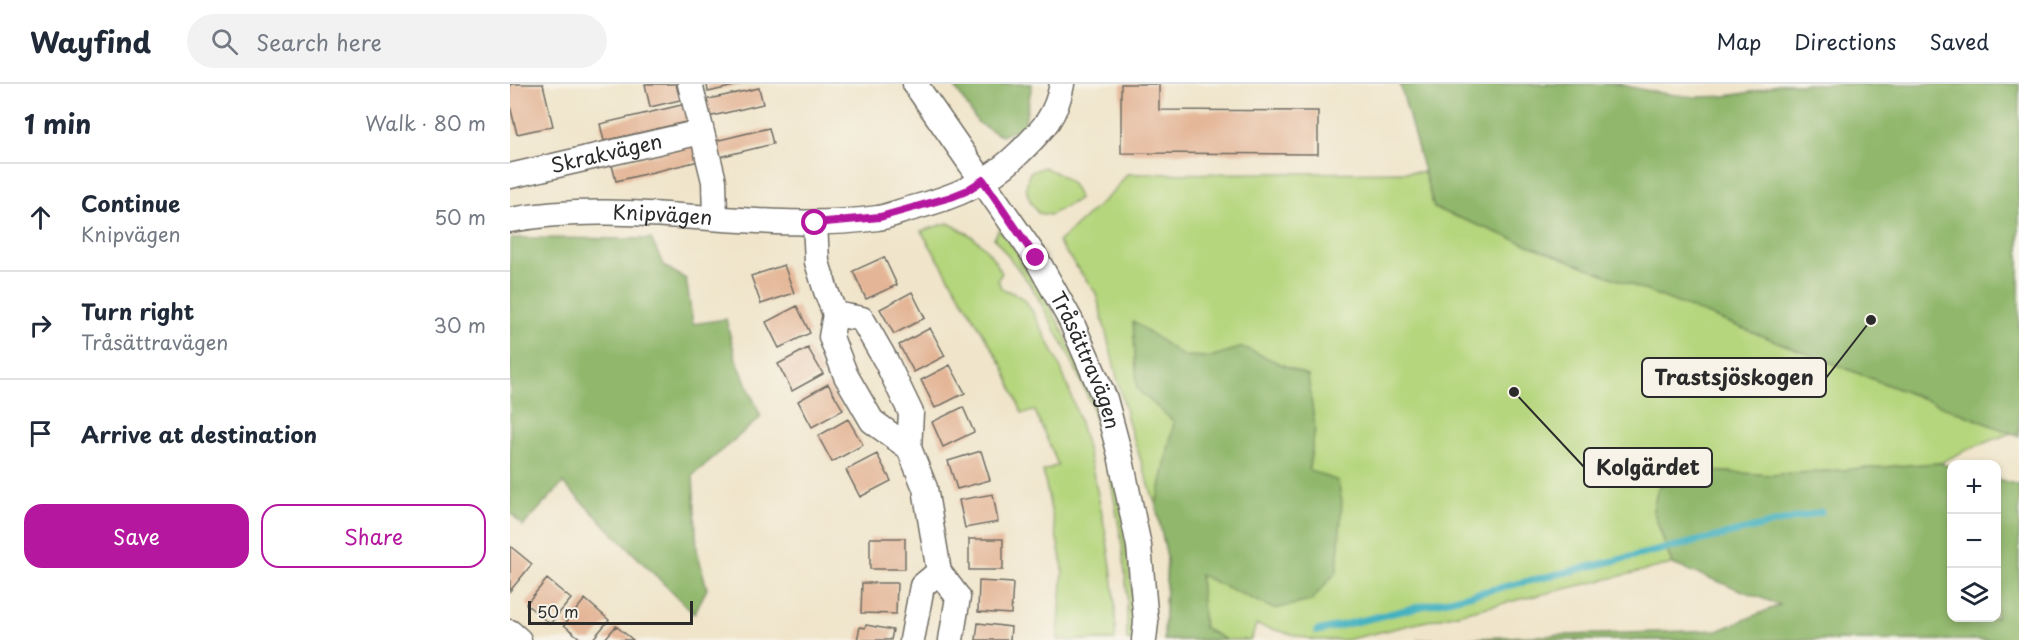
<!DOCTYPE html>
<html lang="en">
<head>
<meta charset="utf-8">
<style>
  :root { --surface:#fff; --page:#f2f2f3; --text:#1f2937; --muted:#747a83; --line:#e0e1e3; --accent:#b5179e }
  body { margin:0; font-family:"Playpen Sans",sans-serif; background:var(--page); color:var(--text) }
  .controls { position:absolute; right:18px; bottom:18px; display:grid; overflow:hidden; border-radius:12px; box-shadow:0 3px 9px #0003 }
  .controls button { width:54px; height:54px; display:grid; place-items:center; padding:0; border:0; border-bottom:2px solid var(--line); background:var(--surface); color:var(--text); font:30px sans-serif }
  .scale { position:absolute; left:18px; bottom:15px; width:165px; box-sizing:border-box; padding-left:6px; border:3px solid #2b2b2b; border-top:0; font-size:16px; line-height:21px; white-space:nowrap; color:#2b2b2b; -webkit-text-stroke:4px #f7f3e8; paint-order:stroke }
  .stop { position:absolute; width:18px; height:18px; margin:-14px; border:4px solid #b5179e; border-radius:50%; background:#fff }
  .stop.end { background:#b5179e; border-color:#fff; box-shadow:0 2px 6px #0008 }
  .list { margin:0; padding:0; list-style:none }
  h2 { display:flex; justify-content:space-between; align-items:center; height:78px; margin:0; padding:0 24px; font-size:26px }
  h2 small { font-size:20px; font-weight:400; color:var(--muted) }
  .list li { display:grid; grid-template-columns:39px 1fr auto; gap:18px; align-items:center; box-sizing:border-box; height:108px; padding:0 24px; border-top:2px solid var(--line) }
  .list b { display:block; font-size:22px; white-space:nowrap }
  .list p { margin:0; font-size:20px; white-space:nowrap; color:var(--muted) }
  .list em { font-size:20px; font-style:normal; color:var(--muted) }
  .actions { display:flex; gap:12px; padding:18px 24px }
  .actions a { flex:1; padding:14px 0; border:2px solid var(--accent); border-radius:18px; text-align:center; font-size:21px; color:var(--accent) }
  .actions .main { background:var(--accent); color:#fff }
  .icon { flex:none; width:33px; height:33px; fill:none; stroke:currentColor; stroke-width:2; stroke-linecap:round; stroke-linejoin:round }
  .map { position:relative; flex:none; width:1509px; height:556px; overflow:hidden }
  header { display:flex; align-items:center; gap:36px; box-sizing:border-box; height:84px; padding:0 30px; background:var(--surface); border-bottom:2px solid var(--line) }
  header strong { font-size:28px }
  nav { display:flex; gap:33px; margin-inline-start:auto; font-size:21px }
  .search { width:420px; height:54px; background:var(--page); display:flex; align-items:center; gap:15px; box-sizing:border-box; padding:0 21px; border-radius:33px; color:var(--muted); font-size:22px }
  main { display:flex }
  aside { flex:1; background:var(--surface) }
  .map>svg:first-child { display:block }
  .green { fill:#b5d67d; stroke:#708054; stroke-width:1.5 }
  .forest { fill:#90b76c; stroke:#5e714c; stroke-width:1.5 }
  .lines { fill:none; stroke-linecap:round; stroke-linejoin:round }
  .stream { stroke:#43b1bf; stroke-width:7 }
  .building { fill:#e4b697 }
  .minor-casing { stroke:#706c63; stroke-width:27 }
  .minor { stroke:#fff; stroke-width:24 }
  .route { stroke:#b5179e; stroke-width:8 }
  .labels { text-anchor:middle; stroke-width:6; stroke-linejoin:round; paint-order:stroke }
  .street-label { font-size:20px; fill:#2b2b2b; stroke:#f7f3e8 }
  .leader { fill:none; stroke:#2b2b2b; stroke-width:2 }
  .callout-dot { fill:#2b2b2b; stroke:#f7f3e8; stroke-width:2 }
  .callout { fill:#f7f3e8; stroke:#2b2b2b; stroke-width:2 }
  .callout-label { font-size:21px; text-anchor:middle; font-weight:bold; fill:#2b2b2b }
</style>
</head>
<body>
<header>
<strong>Wayfind</strong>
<div class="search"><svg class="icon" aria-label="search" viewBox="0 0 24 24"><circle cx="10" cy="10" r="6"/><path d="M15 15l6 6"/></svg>Search here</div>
<nav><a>Map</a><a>Directions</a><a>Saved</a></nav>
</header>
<main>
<aside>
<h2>1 min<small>Walk · 80 m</small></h2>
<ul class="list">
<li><svg class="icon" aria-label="ahead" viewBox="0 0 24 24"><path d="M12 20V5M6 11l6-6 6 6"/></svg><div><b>Continue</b><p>Knipvägen</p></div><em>50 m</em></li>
<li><svg class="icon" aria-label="right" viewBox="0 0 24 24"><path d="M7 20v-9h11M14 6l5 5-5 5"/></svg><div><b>Turn right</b><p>Tråsättravägen</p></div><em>30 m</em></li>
<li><svg class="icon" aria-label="arrive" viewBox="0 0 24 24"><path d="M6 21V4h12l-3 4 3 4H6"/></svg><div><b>Arrive at destination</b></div></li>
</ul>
<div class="actions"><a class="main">Save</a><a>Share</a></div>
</aside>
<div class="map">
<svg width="1509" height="556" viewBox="0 0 1509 556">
  <rect width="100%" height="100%" fill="#f7f3e8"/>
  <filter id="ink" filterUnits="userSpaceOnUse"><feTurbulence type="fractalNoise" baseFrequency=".0167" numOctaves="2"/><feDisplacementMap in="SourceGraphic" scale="12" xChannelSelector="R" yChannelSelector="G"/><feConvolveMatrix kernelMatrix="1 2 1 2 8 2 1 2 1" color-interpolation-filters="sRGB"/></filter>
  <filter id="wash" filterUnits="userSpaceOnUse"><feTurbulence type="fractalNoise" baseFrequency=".008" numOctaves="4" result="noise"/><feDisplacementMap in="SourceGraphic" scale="24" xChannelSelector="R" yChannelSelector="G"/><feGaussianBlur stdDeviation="1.35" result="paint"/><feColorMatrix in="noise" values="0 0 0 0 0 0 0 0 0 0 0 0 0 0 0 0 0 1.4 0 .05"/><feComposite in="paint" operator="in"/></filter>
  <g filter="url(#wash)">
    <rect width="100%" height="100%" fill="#f0e5cb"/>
    <path class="green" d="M534,83c16,8 31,13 35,32l-29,16 -12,-2c-11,-16 -15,-23 -8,-41z
      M914,88l10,36 577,225 -40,15 -31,15 -169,12 -77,-5 -41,40 19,54 -326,76h-32l-58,-15 -5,15h-87l3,-83 -11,-51 -27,-81 -33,-132 -38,-51 56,-51 13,-17z
      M438,139c27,12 40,24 54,50l-4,6 3,9c8,4 18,6 24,13 7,7 11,19 16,27 32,57 48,122 61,186 8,41 15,83 13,126h-57l5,-72 -20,-97 15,-6 -23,-54 -13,2 -19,-47 -82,-135z
      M489,145l20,25 27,46 19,35 33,78 22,85 12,92 2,50h-7v-48l-6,-54 -10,-57 -19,-74 -20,-46 -40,-74 -38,-49z"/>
    <path class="forest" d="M443,0h79l-8,42 -23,10 -23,-13z
      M890,0h218c45,11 87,18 133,8 9,-2 19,-4 27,-8h241v352l-585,-228z
      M8,154l133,1 13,27 22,13 7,45 33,-5 10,40 25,58 -68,58 4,75 10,39 -13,25 -131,-131 -40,43 -13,-14v-273z
      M623,237l50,35 27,1 33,-10 65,29 7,52 -6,42 29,11 4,21 -5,69 -26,30 -37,8 -74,-34 4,53 22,12h-62l3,-83 -11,-51 18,-84 -37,-33z
      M1430,379l11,4 1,151h44l1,-139 22,6v155h-602l303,-10 60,-25 -108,-41 -19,-54 5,-23 36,-17 77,5z"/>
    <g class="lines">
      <path class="stream" d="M807,547l504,-119"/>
    </g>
    <g id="blocks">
      <path class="building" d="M0,0h33l10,42 -36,8 -7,-28z
        M135,0h31l4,16 -30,7z
        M197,0h32v1l-31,7z
        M611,0h38v26l159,1v43l-197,-1z
        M249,4l4,16 -59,14 -4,-17z
        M176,20l4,17 -86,20 -4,-17z
        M259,44l4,16 -58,14 -4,-16z
        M185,61l4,16 -83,20 -4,-16z
        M374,173l13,28 -31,14 -13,-28z
        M274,181l10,28 -33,11 -10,-28z
        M402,208l13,26 -31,16 -14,-25z
        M287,222l13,27 -31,15 -13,-26z
        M420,244l15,28 -31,16 -15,-27z
        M298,264l15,26 -31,17 -14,-27z
        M440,281l15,28 -30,15 -14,-28z
        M318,300l15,26 -31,17 -14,-26z
        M453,323l11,25 -31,15 -11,-25z
        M338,335l15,26 -31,17 -14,-26z
        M471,367l9,29 -33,9 -9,-28z
        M367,370l14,27 -31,16 -14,-27z
        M483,410l5,28 -33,6 -6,-28z
        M360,454h35v31h-35z
        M459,455h34v31h-34z
        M0,462l22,18 -22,27z
        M37,495l24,20 -21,25 -24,-20z
        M469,497l34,2 -2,31 -33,-2z
        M352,499h35l-1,31 -35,-1z
        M75,515l24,21 -17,20h-10l-18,-15z
        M468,539l33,4 -1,13h-34z
        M356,541l27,5 -2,10h-34l3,-13 5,1z
        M106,542l17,14h-29z"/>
    </g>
  </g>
  <g filter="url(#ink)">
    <use href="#blocks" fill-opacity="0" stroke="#706c63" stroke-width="1.5"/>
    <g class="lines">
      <g class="minor-casing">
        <g id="minor">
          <path d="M180,0l24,97 1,36"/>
          <path id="s1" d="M405,0l121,174 35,63 34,78 15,56 19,91 7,76 -2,18"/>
          <path id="s2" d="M0,92l191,-44"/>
          <path id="s3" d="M0,136c122,-23 246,15 368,-2 12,-2 23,-7 35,-10 42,-11 76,-25 107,-56 23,-23 36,-35 42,-68"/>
          <path d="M305,139l2,39 9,29 9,23 27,5 24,42 25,52 -2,35 16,40 14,84 19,25 -7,43"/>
          <path d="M325,230l-4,23 15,39 26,45 37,27"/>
          <path d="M0,548l9,8"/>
          <path d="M402,556l10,-54 17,-14"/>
        </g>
      </g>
      <use href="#minor" class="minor"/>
    </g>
  </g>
  <g class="lines" filter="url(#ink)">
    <path class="route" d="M305,139l65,-6 71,-20 15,-6 17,-11 53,78"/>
  </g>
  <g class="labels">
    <g class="street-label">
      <text dy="7" stroke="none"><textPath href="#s2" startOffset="99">Skrakvägen</textPath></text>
      <text dy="7" stroke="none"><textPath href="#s3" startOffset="153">Knipvägen</textPath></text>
      <text dy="7" stroke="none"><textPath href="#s1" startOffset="326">Tråsättravägen</textPath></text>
    </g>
  </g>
  <path class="leader" d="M1361 236L1316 294M1004 308L1074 383"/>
  <g class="callout-dot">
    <circle cx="1361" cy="236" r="6"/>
    <circle cx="1004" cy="308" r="6"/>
  </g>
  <g class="callout">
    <rect x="1132" y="274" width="184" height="39" rx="6"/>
    <rect x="1074" y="364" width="128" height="39" rx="6"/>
  </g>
  <g class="callout-label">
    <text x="1224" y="301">Trastsjöskogen</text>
    <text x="1138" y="391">Kolgärdet</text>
  </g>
</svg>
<div class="controls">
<button>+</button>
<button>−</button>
<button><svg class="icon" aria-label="layers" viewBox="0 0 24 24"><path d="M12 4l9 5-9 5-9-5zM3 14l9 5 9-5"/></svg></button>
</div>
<div class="scale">50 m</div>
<div class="stop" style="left:305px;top:139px"></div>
<div class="stop end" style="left:526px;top:174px"></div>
</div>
</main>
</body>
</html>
